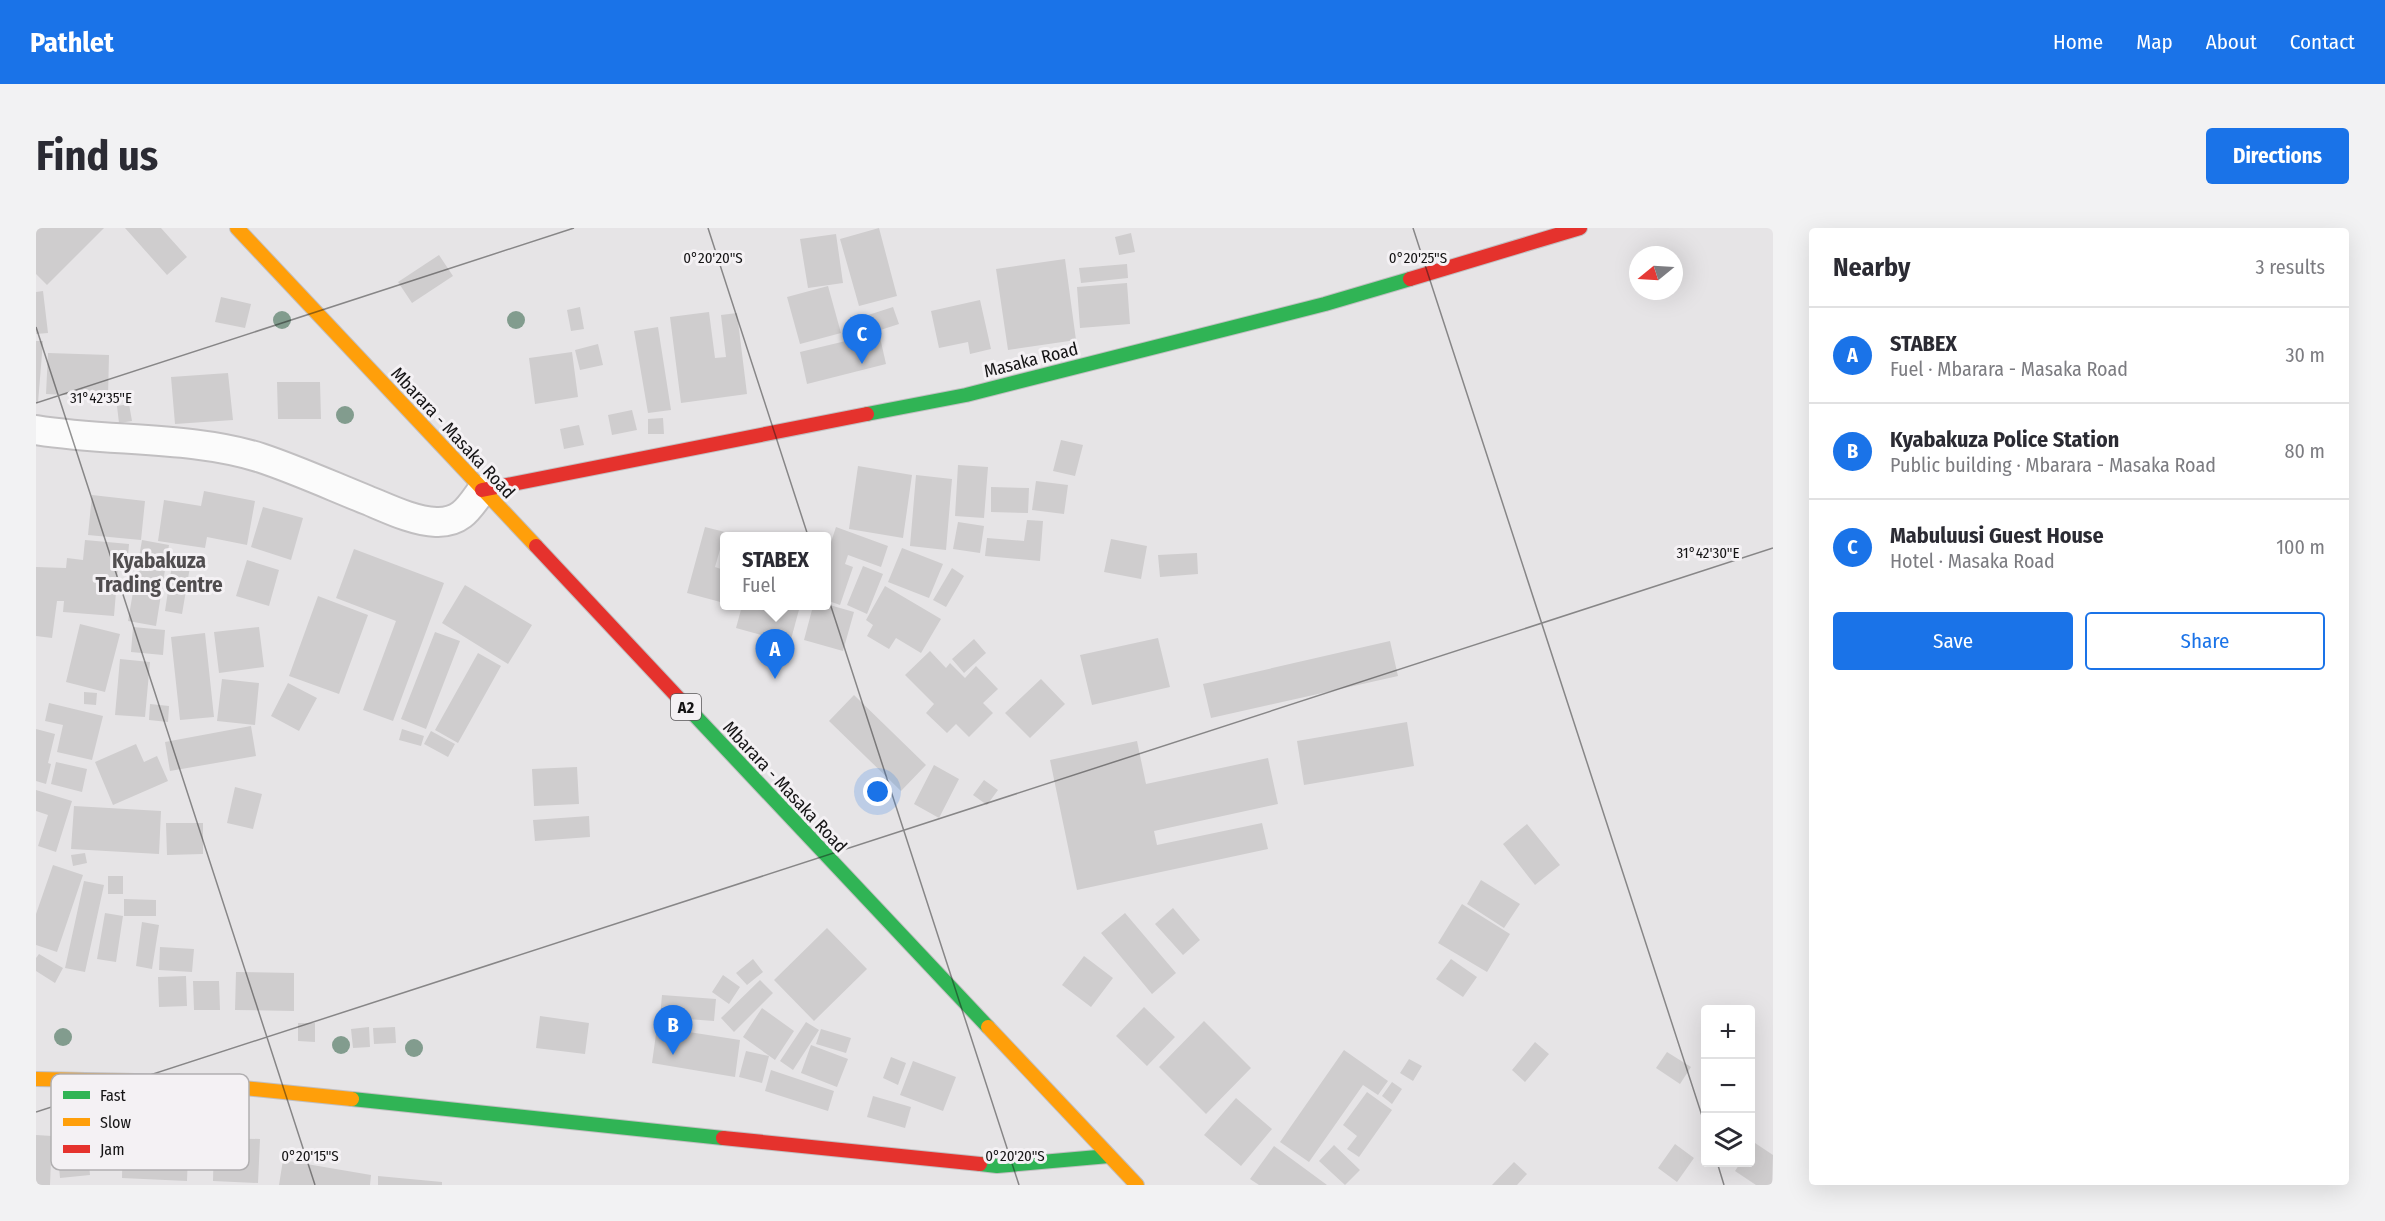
<!DOCTYPE html>
<html lang="en">
<head>
<meta charset="utf-8">
<style>
  :root { --surface:#fff; --page:#f2f2f3; --text:#2b2b33; --muted:#7c7c81; --line:#e1e1e2; --accent:#1a73e8 }
  body { margin:0; font-family:"Fira Sans Condensed",sans-serif; background:var(--page); color:var(--text) }
  .controls { position:absolute; right:18px; bottom:18px; display:grid; overflow:hidden; border-radius:6px; box-shadow:0 6px 24px #0002 }
  .controls button { width:54px; height:54px; display:grid; place-items:center; padding:0; border:0; border-bottom:2px solid var(--line); background:var(--surface); color:var(--text); font:30px sans-serif }
  .compass { position:absolute; left:1593px; top:18px; width:54px; height:54px; border-radius:50%; background:var(--surface); box-shadow:0 6px 24px #0002; rotate:252deg }
  .you { position:absolute; left:842px; top:564px; width:21px; height:21px; margin:-15px; border:4px solid #fff; border-radius:50%; background:#1a73e8; box-shadow:0 0 0 9px #1a73e833 }
  .badge { display:grid; place-items:center; width:39px; height:39px; border-radius:50%; background:var(--accent); color:#fff; font-size:20px; font-weight:700 }
  .pin { position:absolute; translate:-50% -50px; filter:drop-shadow(0 2px 3px #0008) }
  .pin::after { content:''; position:absolute; top:32px; width:21px; height:18px; background:inherit; clip-path:polygon(0 0,100% 0,50% 100%) }
  .popup { position:absolute; left:684px; top:304px; width:111px; height:78px; box-sizing:border-box; display:grid; place-content:center; border-radius:6px; background:var(--surface); filter:drop-shadow(0 2px 4px #0005); font-size:20px; white-space:nowrap; color:var(--muted) }
  .popup b { font-size:22px; color:var(--text) }
  .popup::after { content:''; position:absolute; left:50%; top:100%; margin-left:-12px; border:12px solid transparent; border-top-color:var(--surface) }
  .list { margin:0; padding:0; list-style:none }
  h2 { display:flex; justify-content:space-between; align-items:center; height:78px; margin:0; padding:0 24px; font-size:26px }
  h2 small { font-size:20px; font-weight:400; color:var(--muted) }
  .list li { display:grid; grid-template-columns:39px 1fr auto; gap:18px; align-items:center; box-sizing:border-box; height:96px; padding:0 24px; border-top:2px solid var(--line) }
  .list b { display:block; font-size:22px; white-space:nowrap }
  .list p { margin:0; font-size:20px; white-space:nowrap; color:var(--muted) }
  .list em { font-size:20px; font-style:normal; color:var(--muted) }
  .actions { display:flex; gap:12px; padding:18px 24px }
  .actions a { flex:1; padding:14px 0; border:2px solid var(--accent); border-radius:6px; text-align:center; font-size:21px; color:var(--accent) }
  .actions .main { background:var(--accent); color:#fff }
  .icon { flex:none; width:33px; height:33px; fill:none; stroke:currentColor; stroke-width:2; stroke-linecap:round; stroke-linejoin:round }
  .map { position:relative; flex:none; width:1737px; height:957px; overflow:hidden; border-radius:6px }
  header { display:flex; align-items:center; gap:36px; box-sizing:border-box; height:84px; padding:0 30px; background:var(--accent); color:#fff }
  header strong { font-size:28px }
  nav { display:flex; gap:33px; margin-inline-start:auto; font-size:21px }
  .intro { display:flex; align-items:center; justify-content:space-between; box-sizing:border-box; height:144px; padding:0 36px }
  h1 { margin:0; font-size:42px }
  .button { padding:15px 27px; border-radius:6px; background:var(--accent); color:#fff; font-size:21px; font-weight:700 }
  main { display:flex; gap:36px; padding:0 36px }
  aside { flex:1; background:var(--surface); border-radius:6px; box-shadow:0 6px 24px #0002 }
  .map>svg:first-child { display:block }
  .building { fill:#cfcdce }
  .lines { fill:none; stroke-linecap:round; stroke-linejoin:round }
  .street-casing { stroke:#c1bfc1; stroke-width:32 }
  .fast-casing { stroke:#c1bfc1; stroke-width:16 }
  .slow-casing { stroke:#c1bfc1; stroke-width:16 }
  .jam-casing { stroke:#c1bfc1; stroke-width:16 }
  .street { stroke:#fbfbfb; stroke-width:28 }
  .fast { stroke:#30b455; stroke-width:14 }
  .slow { stroke:#ff9f0a; stroke-width:14 }
  .jam { stroke:#e5322d; stroke-width:14 }
  .tree { fill:#829c8e }
  .ticks { fill:none; stroke:#151415; stroke-width:1.5; stroke-opacity:0.45 }
  .labels { text-anchor:middle; stroke-width:6; stroke-linejoin:round; paint-order:stroke }
  .shield { fill:#f4f1f4; stroke:#585658; stroke-width:1.5 }
  .shield-label { font-size:16px; font-weight:bold; fill:#151415 }
  .street-label { font-size:18px; fill:#151415; stroke:#f4f1f4 }
  .quarter-label { font-size:21px; font-weight:bold; fill:#504d4f; stroke:#f4f1f4 }
  .key { fill:#f4f1f4; stroke:#b1afb1; stroke-width:1.5 }
  .key-label { font-size:16px; fill:#151415 }
  .ticks-label { font-size:15px; text-anchor:middle; fill:#151415; stroke:#f4f1f4; stroke-width:6; stroke-linejoin:round; paint-order:stroke }
</style>
</head>
<body>
<header>
<strong>Pathlet</strong>
<nav><a>Home</a><a>Map</a><a>About</a><a>Contact</a></nav>
</header>
<div class="intro"><h1>Find us</h1><a class="button">Directions</a></div>
<main>
<div class="map">
<svg width="1737" height="957" viewBox="0 0 1737 957">
  <rect width="100%" height="100%" fill="#e6e4e6"/>
  <path class="building" d="M0,0h68l-57,57 -11,-11z
    M89,0h36l26,29 -20,18z
    M843,0l18,68 -38,10 -19,-67z
    M1095,5l4,19 -16,3 -4,-18z
    M800,6l7,49 -35,5 -8,-49z
    M403,27l14,21 -41,27 -14,-21z
    M1029,31l11,81 -68,10 -12,-81z
    M1091,36l1,14 -47,5 -2,-15z
    M1091,55l3,41 -50,4 -3,-41z
    M792,58l13,47 -41,11 -13,-47z
    M7,63l5,42 -12,1v-42z
    M185,69l30,7 -6,24 -30,-6z
    M944,72l11,49 -21,5 -2,-12 -29,6 -8,-37z
    M544,79l4,22 -13,2 -4,-21z
    M857,79l6,17 -31,10 -6,-17z
    M673,84l6,46 11,-1 -5,-42 16,-2 10,81 -66,9 -11,-86z
    M622,99l13,83 -23,3 -14,-82z
    M843,105l7,31 -79,20 -7,-32z
    M0,113h7l-5,62h-2z
    M562,116l5,21 -23,5 -5,-20z
    M536,124l6,45 -43,7 -6,-46z
    M12,125l61,2 -1,42 -62,-3z
    M192,145l5,47 -58,4 -4,-47z
    M241,154h43l1,37h-43z
    M93,176l3,17 -13,2 -2,-17z
    M596,182l5,20 -25,5 -4,-20z
    M627,190l1,16h-16v-15z
    M543,197l5,20 -20,4 -4,-20z
    M1025,212l22,5 -8,31 -22,-5z
    M922,237l30,2 -4,51 -29,-2z
    M822,238l54,9 -9,63 -54,-9z
    M880,247l36,4 -6,71 -36,-4z
    M1000,253l32,4 -4,29 -32,-4z
    M955,259l38,1 -1,25 -37,-1z
    M168,263l51,10 -8,44 -40,-8 -2,11 -47,-7 6,-41 37,6z
    M56,267l53,6 -4,39 -53,-5z
    M227,279l40,11 -12,42 -40,-13z
    M991,292l16,1 -3,40 -55,-5 2,-18 37,3z
    M922,294l26,4 -4,27 -27,-4z
    M669,299l20,5 -10,35 9,3v33l-37,-10z
    M800,299l52,19 -7,21 -33,-12 -3,9 8,3 -13,38 -14,-5v-43z
    M1075,311l36,7 -6,33 -37,-7z
    M49,312l44,4 -2,25 -9,-1 -4,48 -51,-4 1,-11h-7l-5,37 -16,-2v-69l30,1 1,-10 16,2z
    M106,312l27,5 -13,81 -28,-5z
    M866,320l41,16 -14,34 -41,-16z
    M318,321l90,34 -51,138 -30,-11 33,-89 -60,-23z
    M1161,325l1,21 -38,3 -2,-22z
    M137,330l18,3 -9,53 -17,-3z
    M211,332l32,10 -10,36 -33,-10z
    M827,338l20,8 -16,40 -20,-9z
    M916,340l12,8 -18,31 -13,-7z
    M429,357l67,40 -24,39 -66,-41z
    M849,358l56,33 -20,34 -25,-15 -7,11 -22,-13 6,-11 -7,-5z
    M282,368l50,19 -29,79 -50,-18z
    M790,376l28,8 -11,39 -39,-11 9,-34h13z
    M706,378h58l-10,37 -54,-15z
    M44,396l40,10 -15,58 -39,-10z
    M97,399l32,3 -2,25 -32,-3z
    M223,399l5,40 -45,6 -5,-41z
    M399,404l25,9 -34,88 -25,-10z
    M169,405l9,84 -34,3 -9,-83z
    M1122,410l12,49 -78,18 -12,-50z
    M938,411l12,14 -22,20 -12,-14z
    M1354,413l8,35 -187,42 -8,-34z
    M894,423l16,17 4,-5 15,15 11,-12 22,23 -15,14 10,10 -24,24 -13,-13 -9,9 -21,-20 8,-9 -29,-29z
    M442,425l23,13 -43,77 -23,-13z
    M84,431l30,3 -5,55 -30,-2z
    M186,451l37,4 -4,42 -38,-4z
    M1005,451l24,25 -35,34 -25,-25z
    M252,455l29,15 -18,33 -28,-15z
    M48,464l13,1 -1,12 -12,-1z
    M818,467l72,70 -25,26 -72,-70z
    M13,475l54,13 -11,44 -35,-8 6,-27 -18,-4z
    M114,476l19,2 -1,16 -19,-2z
    M1371,494l7,44 -110,19 -7,-44z
    M215,498l5,30 -86,15 -5,-29z
    M0,501l19,5 -7,29 3,1 -5,20 -10,-3z
    M366,501l22,7 -3,10 -22,-6z
    M395,503l24,13 -7,13 -24,-13z
    M1101,513l9,43 122,-26 10,46 -124,27 3,14 105,-22 6,26 -191,41 -27,-130z
    M100,516l8,18 13,-6 11,25 -55,24 -18,-43z
    M20,534l31,7 -5,23 -31,-8z
    M898,537l25,14 -20,39 -25,-14z
    M541,539l2,37 -45,2 -2,-37z
    M948,552l14,10 -11,15 -14,-10z
    M199,559l27,7 -9,35 -26,-6z
    M0,562l36,11 -16,51 -18,-6 10,-31 -12,-4z
    M38,578l87,5 -2,43 -88,-5z
    M553,588l1,21 -55,4 -2,-21z
    M130,595h37v31l-36,1z
    M1491,596l33,41 -25,20 -32,-41z
    M49,625l2,10 -14,3 -2,-11z
    M17,637l30,10 -26,77 -21,-7v-31z
    M72,648h15v18h-15z
    M1445,652l39,24 -16,24 -37,-24z
    M48,653l20,4 -19,87 -20,-4z
    M88,671l32,1v16h-32z
    M1426,676l48,30 -23,38 -49,-29z
    M1137,680l27,32 -17,15 -28,-31z
    M69,685l18,3 -7,46 -19,-3z
    M1089,685l51,60 -24,21 -51,-61z
    M106,694l17,3 -7,44 -16,-3z
    M791,700l40,41 -53,52 -40,-41z
    M124,719l34,2 -2,23 -33,-2z
    M3,726l24,14 -8,15 -19,-12v-13z
    M1048,728l29,22 -22,29 -29,-22z
    M717,731l10,13 -16,13 -11,-12z
    M1415,731l26,18 -14,20 -27,-18z
    M200,744l58,1v38l-59,-1z
    M687,747l17,12 -11,17 -17,-12z
    M150,748l1,30 -28,1 -1,-30z
    M724,752l13,13 -39,39 -13,-14z
    M157,753h26l1,29h-26z
    M626,767l54,4 -2,22 -54,-4z
    M1108,779l31,30 -28,29 -31,-30z
    M726,780l32,23 -19,29 -32,-23z
    M504,788l49,7 -4,31 -49,-6z
    M1168,793l47,47 -45,46 -47,-47z
    M770,794l13,8 -26,40 -13,-9z
    M262,795h17v19l-17,-1z
    M333,799l1,20 -17,1 -2,-19z
    M359,799l1,16 -22,1 -1,-16z
    M621,799l83,13 -5,37 -83,-14z
    M785,801l30,9 -5,15 -30,-9z
    M1499,814l14,12 -24,28 -13,-12z
    M775,817l37,14 -11,28 -36,-14z
    M1308,822l44,31 -10,14 -15,-10 -54,77 -29,-20z
    M710,823l23,5 -7,27 -23,-6z
    M1631,824l24,15 -11,17 -24,-16z
    M855,829l15,6 -8,22 -15,-7z
    M1373,831l13,7 -9,15 -13,-8z
    M877,833l43,16 -13,34 -43,-16z
    M735,842l63,21 -6,20 -63,-20z
    M1356,854l10,7 -10,15 -10,-8z
    M1331,864l25,18 -33,47 -12,-8 10,-13 -14,-11z
    M837,868l38,11 -6,21 -38,-11z
    M1200,870l36,31 -31,37 -37,-31z
    M87,899l66,2 -2,52 -65,-3z
    M50,903l4,44 -30,3 -4,-44z
    M0,907l16,1 -2,49h-14z
    M178,910l46,1 -2,44 -45,-2z
    M1719,915l18,12 -1,30h-16l-21,-14 6,-9h9v-13z
    M1639,916l19,14 -17,24 -19,-14z
    M1298,917l26,25 -15,15 -26,-24z
    M1238,918l53,39h-68l-9,-6z
    M247,932l88,15 -1,10h-91z
    M1478,934l13,12 -10,11h-25z
    M342,948l64,6v3h-64z"/>
  <g class="lines">
    <g class="street-casing">
      <path id="street" d="M0,202c73,12 156,6 225,28 36,12 71,28 106,42 22,9 46,21 69,22 25,1 33,-14 46,-32"/>
    </g>
    <g class="fast-casing">
      <path id="fast" d="M831,186l99,-19 359,-91 85,-25
        M649,477l303,322
        M316,871l371,39
        M944,936l17,2 112,-10"/>
    </g>
    <g class="slow-casing">
      <path id="slow" d="M201,0l299,318
        M952,799l149,158
        M0,851l149,3 167,17"/>
    </g>
    <g class="jam-casing">
      <path id="jam" d="M1374,51l170,-51
        M446,262l385,-76
        M500,318l149,159
        M687,910l257,26"/>
    </g>
    <use href="#street" class="street"/>
    <use href="#fast" class="fast"/>
    <use href="#slow" class="slow"/>
    <use href="#jam" class="jam"/>
  </g>
  <g class="tree">
    <circle cx="246" cy="92" r="9"/>
    <circle cx="480" cy="92" r="9"/>
    <circle cx="309" cy="187" r="9"/>
    <circle cx="27" cy="809" r="9"/>
    <circle cx="305" cy="817" r="9"/>
    <circle cx="378" cy="820" r="9"/>
    <circle cx="81" cy="886" r="9"/>
    <circle cx="183" cy="892" r="9"/>
  </g>
  <path class="ticks" d="M672,0l311,957M1377,0l293,900M0,99l279,858M0,175l538,-175M0,884l1737,-564M1681,934l7,23"/>
  <g class="labels">
    <rect class="shield" x="635" y="466" width="30" height="26" rx="4.5"/>
    <g class="shield-label">
      <text x="650" y="485">A2</text>
    </g>
    <g class="street-label">
      <text transform="translate(995 132) rotate(-14)" y="6">Masaka Road</text>
      <text transform="translate(417 205) rotate(47)" y="6">Mbarara - Masaka Road</text>
      <text transform="translate(749 559) rotate(47)" y="6">Mbarara - Masaka Road</text>
    </g>
    <g class="quarter-label">
      <text x="123" y="340">Kyabakuza<tspan x="123" dy="24">Trading Centre</tspan></text>
    </g>
  </g>
  <rect x="15" y="846" width="198" height="96" rx="9" class="key"/>
  <rect x="27" y="863" width="27" height="8" fill="#30b455"/>
  <rect x="27" y="890" width="27" height="8" fill="#ff9f0a"/>
  <rect x="27" y="917" width="27" height="8" fill="#e5322d"/>
  <g class="key-label">
    <text x="64" y="873">Fast</text>
    <text x="64" y="900">Slow</text>
    <text x="64" y="927">Jam</text>
  </g>
  <g class="ticks-label">
    <text x="677" y="35">0°20'20"S</text>
    <text x="1382" y="35">0°20'25"S</text>
    <text x="65" y="175">31°42'35"E</text>
    <text x="1672" y="330">31°42'30"E</text>
    <text x="274" y="933">0°20'15"S</text>
    <text x="979" y="933">0°20'20"S</text>
  </g>
</svg>
<div class="controls">
<button>+</button>
<button>−</button>
<button><svg class="icon" aria-label="layers" viewBox="0 0 24 24"><path d="M12 4l9 5-9 5-9-5zM3 14l9 5 9-5"/></svg></button>
</div>
<svg class="compass" viewBox="-18 -18 36 36"><path d="M0-13l5 13h-10z" fill="#e53935"/><path d="M0 13l5-13h-10z" fill="#7c7c81"/></svg>
<div class="you"></div>
<div class="pin badge" style="left:739px;top:451px">A</div>
<div class="popup"><b>STABEX</b>Fuel</div>
<div class="pin badge" style="left:637px;top:827px">B</div>
<div class="pin badge" style="left:826px;top:136px">C</div>
</div>
<aside>
<h2>Nearby<small>3 results</small></h2>
<ul class="list">
<li><span class="badge">A</span><div><b>STABEX</b><p>Fuel · Mbarara - Masaka Road</p></div><em>30 m</em></li>
<li><span class="badge">B</span><div><b>Kyabakuza Police Station</b><p>Public building · Mbarara - Masaka Road</p></div><em>80 m</em></li>
<li><span class="badge">C</span><div><b>Mabuluusi Guest House</b><p>Hotel · Masaka Road</p></div><em>100 m</em></li>
</ul>
<div class="actions"><a class="main">Save</a><a>Share</a></div>
</aside>
</main>
</body>
</html>
